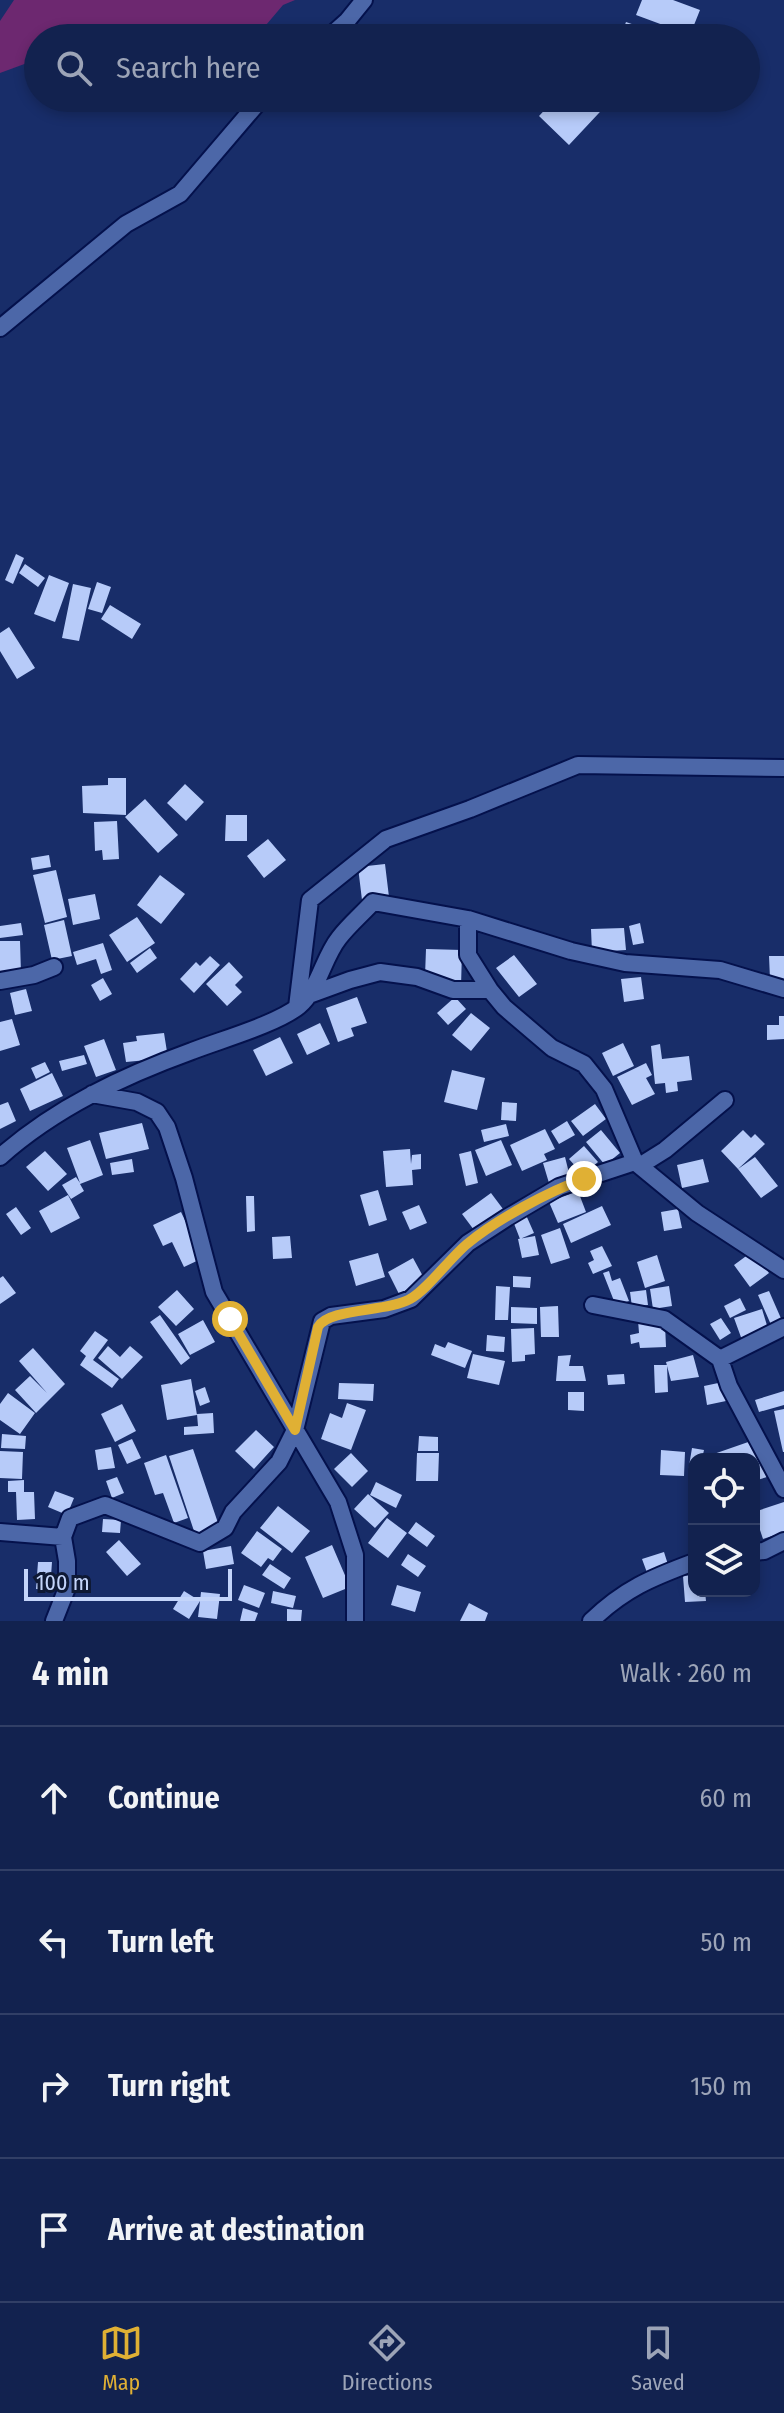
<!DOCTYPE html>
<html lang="en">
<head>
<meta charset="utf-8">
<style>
  :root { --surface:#12224f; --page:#1b2a56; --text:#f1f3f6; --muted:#9ca4b7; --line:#313f66; --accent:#e0b034 }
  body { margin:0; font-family:"Fira Sans Condensed",sans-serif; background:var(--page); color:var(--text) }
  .controls { position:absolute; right:24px; bottom:24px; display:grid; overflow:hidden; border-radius:16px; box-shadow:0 4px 12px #0003 }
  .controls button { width:72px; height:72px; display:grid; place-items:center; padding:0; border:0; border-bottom:2px solid var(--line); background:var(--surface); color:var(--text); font:40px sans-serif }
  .scale { position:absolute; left:24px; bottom:20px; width:208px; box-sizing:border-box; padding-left:8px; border:4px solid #c4d5fa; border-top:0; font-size:22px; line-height:28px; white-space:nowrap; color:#c4d5fa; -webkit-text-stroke:6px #0e1934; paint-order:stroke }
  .stop { position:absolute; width:24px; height:24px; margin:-18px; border:6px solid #e0b034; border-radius:50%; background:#fff }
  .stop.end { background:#e0b034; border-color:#fff; box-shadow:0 2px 8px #0008 }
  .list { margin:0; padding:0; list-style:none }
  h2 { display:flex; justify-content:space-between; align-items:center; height:104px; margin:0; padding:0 32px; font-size:34px }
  h2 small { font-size:26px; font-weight:400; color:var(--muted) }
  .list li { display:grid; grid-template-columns:52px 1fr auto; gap:24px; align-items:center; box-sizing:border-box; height:144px; padding:0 32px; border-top:2px solid var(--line) }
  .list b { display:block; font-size:30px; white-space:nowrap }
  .list em { font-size:26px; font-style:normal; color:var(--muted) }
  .icon { flex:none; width:44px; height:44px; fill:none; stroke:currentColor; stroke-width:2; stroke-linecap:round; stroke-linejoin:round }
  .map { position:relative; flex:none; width:784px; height:1621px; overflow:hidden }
  .search { position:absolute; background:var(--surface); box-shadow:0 4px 12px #0003; left:24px; right:24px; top:24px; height:88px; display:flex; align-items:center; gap:20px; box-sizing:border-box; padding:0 28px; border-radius:44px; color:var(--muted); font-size:30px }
  .sheet { height:680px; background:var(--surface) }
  nav { display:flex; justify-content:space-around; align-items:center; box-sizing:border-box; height:112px; border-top:2px solid var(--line); background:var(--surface); font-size:22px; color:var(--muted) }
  nav a { display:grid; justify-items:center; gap:4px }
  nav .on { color:var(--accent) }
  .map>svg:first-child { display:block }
  .green { fill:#6d2870 }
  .building { fill:#b7cbf9 }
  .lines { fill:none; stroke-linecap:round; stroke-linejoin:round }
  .minor-casing { stroke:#04114c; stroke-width:20 }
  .minor { stroke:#4c67a8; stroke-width:16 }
  .route { stroke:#e0b034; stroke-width:10 }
</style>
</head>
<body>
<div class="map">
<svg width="784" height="1621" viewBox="0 0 784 1621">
  <rect width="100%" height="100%" fill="#182d69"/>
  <path class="green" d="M14,0h281l-12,5 -28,33h-51l-3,-7 -62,-7 -44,14h-57v21l-38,14v-52z"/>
  <path class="building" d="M642,0h31l27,10 -10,25 -54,-20z
    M626,22l46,16h-52z
    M556,98h57l-44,47 -30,-29z
    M16,554l8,4 -11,26 -8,-4z
    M25,564l20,14 -7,9 -19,-14z
    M49,575l20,8 -14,39 -21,-8z
    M97,582l14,5 -9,26 -14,-4z
    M73,584l18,4 -12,53 -17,-3z
    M110,605l31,19 -9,15 -31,-20z
    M9,627l26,41 -18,11 -17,-28v-18z
    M108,778h18v37l-43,-2 -1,-27 26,-1z
    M185,784l19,18 -18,19 -19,-18z
    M145,799l33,36 -20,18 -33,-36z
    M226,815h21v26h-22z
    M117,821l2,38 -16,1 -1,-10 -7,1 -1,-29z
    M268,839l18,21 -22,18 -17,-22z
    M49,855l2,12 -18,3 -2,-12z
    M385,864l4,33 -27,3 -4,-33z
    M56,870l11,47 -22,6 -12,-48z
    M160,875l25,19 -24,30 -24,-19z
    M95,894l5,25 -27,6 -5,-26z
    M137,917l18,26 -28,19 -18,-27z
    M64,920l8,36 -20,4 -8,-35z
    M21,923l2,12 -23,3v-12z
    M640,923l4,20 -11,2 -4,-19z
    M624,928l2,22 -34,2 -1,-23z
    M0,941h20l1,32 -21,1z
    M103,943l9,27 -11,4 -5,-15 -19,6 -4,-13z
    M150,948l7,10 -20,15 -7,-10z
    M426,949l36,1 -1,37h-16v-10l-20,-1z
    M514,955l23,29 -18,13 -23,-29z
    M210,956l10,9 -26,28 -14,-14 16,-17 4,4z
    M769,956h15v23h-14z
    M229,962l14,15 -8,8 7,7 -15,14 -21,-22z
    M641,977l3,22 -20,3 -3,-23z
    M103,978l9,16 -12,7 -9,-16z
    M26,989l6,22 -17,4 -5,-22z
    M357,997l10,26 -16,5 3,8 -16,6 -12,-34z
    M455,997l11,12 -18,16 -11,-12z
    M471,1013l19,15 -19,23 -19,-16z
    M779,1016h5v23l-17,1v-15h12z
    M12,1019l8,26 -20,6v-29z
    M320,1023l10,21 -23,11 -10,-21z
    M164,1033l4,25 -42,4 -3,-19 14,-2 -1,-5z
    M280,1037l13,26 -27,13 -13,-26z
    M104,1039l12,31 -20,7 -12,-31z
    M623,1043l11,23 -21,10 -11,-23z
    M660,1044l2,15 27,-3 3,24 -15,2 1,9 -12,2 -1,-10 -10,1 -4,-38z
    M84,1055l3,9 -25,7 -3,-10z
    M45,1062l5,10 -14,7 -5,-11z
    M646,1063l6,12 -6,3 9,16 -23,11 -15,-28z
    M452,1070l33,8 -8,32 -33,-8z
    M52,1073l11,23 -33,15 -10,-22z
    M8,1102l8,19 -16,8v-24z
    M502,1102l15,1 -1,18 -15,-1z
    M595,1104l11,15 -23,17 -12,-15z
    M567,1121l8,14 -16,9 -8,-13z
    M142,1123l7,26 -43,10 -7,-26z
    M506,1124l3,12 -25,6 -3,-12z
    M545,1129l10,20 -11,5 3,6 -25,11 -12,-26z
    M601,1130l19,23 -15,12 -19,-23z
    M743,1130l8,8 4,-4 10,10 -27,25 -17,-18z
    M90,1140l13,35 -23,9 4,7 -13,8 -9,-14 14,-8 4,6 -13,-35z
    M501,1140l11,25 -26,11 -11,-26z
    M584,1146l14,16 -15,13 -14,-16z
    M410,1149l1,15 1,-9 9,-1v15l-9,1 1,15 -27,2 -3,-36z
    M45,1151l22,23 -19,17 -22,-24z
    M471,1151l7,32 -12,3 -7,-32z
    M565,1157l5,20 -21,6 -6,-20z
    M755,1157l23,29 -17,12 -23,-29z
    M132,1159l2,13 -22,3 -2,-12z
    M703,1159l6,23 -27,6 -5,-23z
    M378,1190l9,30 -18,6 -9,-31z
    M578,1191l8,21 -28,11 -9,-21z
    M491,1193l15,20 -29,21 -15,-20z
    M68,1195l12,23 -29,15 -12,-22z
    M246,1196h8l1,35 -8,1z
    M419,1205l8,18 -17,7 -8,-18z
    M602,1206l9,19 -40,18 -8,-19z
    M16,1207l15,21 -10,7 -15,-21z
    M678,1209l4,19 -18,3 -3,-19z
    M181,1212l22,46 -19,9 -12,-25 -9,4 -10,-21z
    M526,1215l8,18 -14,6 -7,-18z
    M560,1228l10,30 -19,6 -10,-29z
    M290,1236l2,22 -19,1 -1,-22z
    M535,1236l4,19 -17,3 -4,-19z
    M602,1246l10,20 -19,8 -5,-11 6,-3 -4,-9z
    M753,1251l16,22 -19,14 -16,-22z
    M378,1253l7,24 -29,9 -7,-25z
    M657,1255l8,26 -20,7 -8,-26z
    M413,1258l12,22 -26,14 -11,-22z
    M609,1271l3,10 8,-3 9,23 -13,5 -13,-33z
    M3,1276l13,17 -16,11v-26z
    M513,1276l18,1 -1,11 -17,-1z
    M496,1286l14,1 -2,33h-13z
    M669,1286l3,20 -19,3 -3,-20z
    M177,1290l17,19 -18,17 -18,-19z
    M646,1290l2,15 -16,2 -2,-15z
    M769,1291l14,32 -11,4 -14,-32z
    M740,1298l6,12 -16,8 -6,-12z
    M558,1306l1,31h-18l-1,-30z
    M511,1307l26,1v16l-26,-1z
    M762,1309l7,23 -27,8 -8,-22z
    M160,1315l30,43 -9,7 -31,-43z
    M721,1318l10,15 -11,7 -10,-16z
    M203,1320l12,22 -25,13 -12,-21z
    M638,1320l27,4 1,23 -26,1 -1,-6 -8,2 -1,-9 9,-2z
    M534,1328l1,26 -10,1v6l-13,1 -1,-33z
    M95,1331l13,9 -15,20 26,19 -7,9 -32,-23 6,-9 -6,-5z
    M487,1335l18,2 -1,15 -18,-1z
    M448,1342l24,9 -7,17 -34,-13 4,-11 10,4z
    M108,1346l12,11 10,-11 13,11 -21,22 -24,-21z
    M33,1348l32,36 -29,29 -21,-23 15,-14 17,17 -28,-32z
    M473,1354l32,7 -6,24 -32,-7z
    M571,1355l-2,11h14l3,15h-30l2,-25z
    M693,1355l6,22 -28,4 -5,-19z
    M654,1365h13l1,27 -13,1z
    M624,1374l1,10 -17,1 -1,-10z
    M191,1379l6,36 -30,5 -6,-35z
    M723,1382l3,19 -19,4 -3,-19z
    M339,1383l35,1 -1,17 -35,-2z
    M205,1387l5,15 -10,4 -5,-15z
    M784,1391v14l-25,7 -4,-12z
    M568,1392h16v19l-16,-1z
    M8,1393l27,20 -15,21 -20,-14v-16z
    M347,1403l19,7 -15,40 -30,-11 9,-26 12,5z
    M122,1404l14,27 -21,11 -14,-28z
    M784,1409v43h-1l-9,-41z
    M213,1413l1,20 -30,2v-8l14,-1 -1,-12z
    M256,1430l18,17 -20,22 -19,-18z
    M2,1434l24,2 -1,13 -24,-1z
    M419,1436l19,1v14h-20z
    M132,1439l9,19 -14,6 -9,-19z
    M754,1440l13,37 -13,4v-22h-46v-3z
    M111,1447l4,21 -17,2 -3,-20z
    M692,1448l12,2 -2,9h-8v14l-6,-1z
    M193,1449l26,77 -24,8 -26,-78z
    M661,1450l24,2 -1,24 -24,-1z
    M0,1451l23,1 -1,27 -22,-1z
    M351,1453l17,18 -16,16 -18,-18z
    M417,1453h22l-1,28h-22z
    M166,1455l22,63 -14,5 -11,-30 -8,2 -11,-32z
    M117,1477l7,16 -12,5 -6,-17z
    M24,1480v12h10l1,27 -18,1 -1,-28h-8v-11z
    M376,1482l26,13 -6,13 -26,-13z
    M55,1491l19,7 -7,17 -19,-8z
    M368,1494l21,19 -14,15 -21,-19z
    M784,1502v30l-21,7 -9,-27z
    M278,1506l32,25 -18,22 -32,-25z
    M387,1518l20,15 -19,25 -20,-15z
    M103,1519l18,1 -1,13 -18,-1z
    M416,1522l19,14 -8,11 -19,-14z
    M257,1531l25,18 -9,12 -5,-3 -7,9 -20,-14z
    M119,1540l22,24 -14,12 -21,-24z
    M332,1545l18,42 -27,11 -18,-41z
    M231,1546l3,18 -28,5 -3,-18z
    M664,1552l6,19 -21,7 -7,-19z
    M408,1554l18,12 -8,11 -17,-12z
    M38,1562h14l-2,28 -14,-1z
    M270,1564l21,14 -7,11 -22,-14z
    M694,1575v16h11l1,10 -21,1 -2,-26z
    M244,1585l21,8 -6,15 -21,-8z
    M397,1585l24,7 -6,20 -24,-7z
    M184,1591l16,10 1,-9 19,2 -3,25 -19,-2 2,-16 -11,18 -16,-10z
    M273,1591l23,5 -3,12 -22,-5z
    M469,1603l19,10 -3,8h-25z
    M243,1608l15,5 -3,8h-15z
    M287,1609l15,1 -1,11h-14z"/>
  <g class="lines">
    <g class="minor-casing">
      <path id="minor" d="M328,38l19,-17 17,-21
        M0,328l126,-104 54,-30 82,-96
        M468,919v36l22,35 14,17 48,41 32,16 20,25 31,73 62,51 87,57
        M0,981l34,-6 20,-8
        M309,995l41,-15 30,-8 37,5 36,13h37
        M297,1007l13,-107 76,-61 84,-30 108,-44 206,3
        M92,1094l45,8 20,10 10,15 17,51 30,114 124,210 17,53v66
        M0,1157c55,-49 123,-81 192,-106 28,-11 85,-27 107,-45 20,-17 24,-48 40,-68 10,-13 23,-24 34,-36l95,17 103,32 54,12 95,7 64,19
        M593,1305l71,14 56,40 9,27 55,103
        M720,1359l64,-32
        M0,1532l63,5
        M754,1552l10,-1 20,-10
        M54,1621l13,-33v-27l-4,-24 7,-19 35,-13 95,38 25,-15 8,-16 46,-50 16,-32 27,-109 9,-5 53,-7 27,-10 57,-56 40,-26 51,-30 76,-25 6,3 24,-15 60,-50
        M591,1621c33,-32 60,-43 103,-59"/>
    </g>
    <use href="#minor" class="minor"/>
  </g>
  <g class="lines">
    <path class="route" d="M230,1319l65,111 23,-103c10,-19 70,-15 92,-28 17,-9 40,-41 57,-55 29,-24 82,-53 117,-65"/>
  </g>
</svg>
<div class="controls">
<button><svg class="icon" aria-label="locate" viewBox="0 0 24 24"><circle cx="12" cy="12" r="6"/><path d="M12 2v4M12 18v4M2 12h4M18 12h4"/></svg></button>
<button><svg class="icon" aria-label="layers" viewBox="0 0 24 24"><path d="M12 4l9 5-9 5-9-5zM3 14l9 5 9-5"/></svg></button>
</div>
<div class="scale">100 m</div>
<div class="stop" style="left:230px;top:1319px"></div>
<div class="stop end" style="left:584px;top:1179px"></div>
<div class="search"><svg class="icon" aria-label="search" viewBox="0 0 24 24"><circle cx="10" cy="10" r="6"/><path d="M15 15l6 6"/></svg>Search here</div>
</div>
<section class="sheet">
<h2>4 min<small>Walk · 260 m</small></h2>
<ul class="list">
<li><svg class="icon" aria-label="ahead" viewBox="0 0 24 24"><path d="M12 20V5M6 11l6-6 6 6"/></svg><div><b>Continue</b></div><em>60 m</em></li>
<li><svg class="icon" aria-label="left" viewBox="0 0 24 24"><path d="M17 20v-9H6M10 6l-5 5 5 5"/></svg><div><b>Turn left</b></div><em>50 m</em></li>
<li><svg class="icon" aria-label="right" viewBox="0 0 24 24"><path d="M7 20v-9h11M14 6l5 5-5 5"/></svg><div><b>Turn right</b></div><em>150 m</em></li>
<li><svg class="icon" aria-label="arrive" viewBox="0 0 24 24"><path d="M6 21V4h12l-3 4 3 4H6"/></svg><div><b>Arrive at destination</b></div></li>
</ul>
</section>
<nav>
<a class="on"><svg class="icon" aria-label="map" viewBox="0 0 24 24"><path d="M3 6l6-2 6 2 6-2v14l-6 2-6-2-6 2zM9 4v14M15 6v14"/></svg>Map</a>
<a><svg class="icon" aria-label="directions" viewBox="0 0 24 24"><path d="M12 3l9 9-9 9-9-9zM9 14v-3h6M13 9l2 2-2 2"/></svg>Directions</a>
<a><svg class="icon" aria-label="saved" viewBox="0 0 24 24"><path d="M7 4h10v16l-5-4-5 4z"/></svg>Saved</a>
</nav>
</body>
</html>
